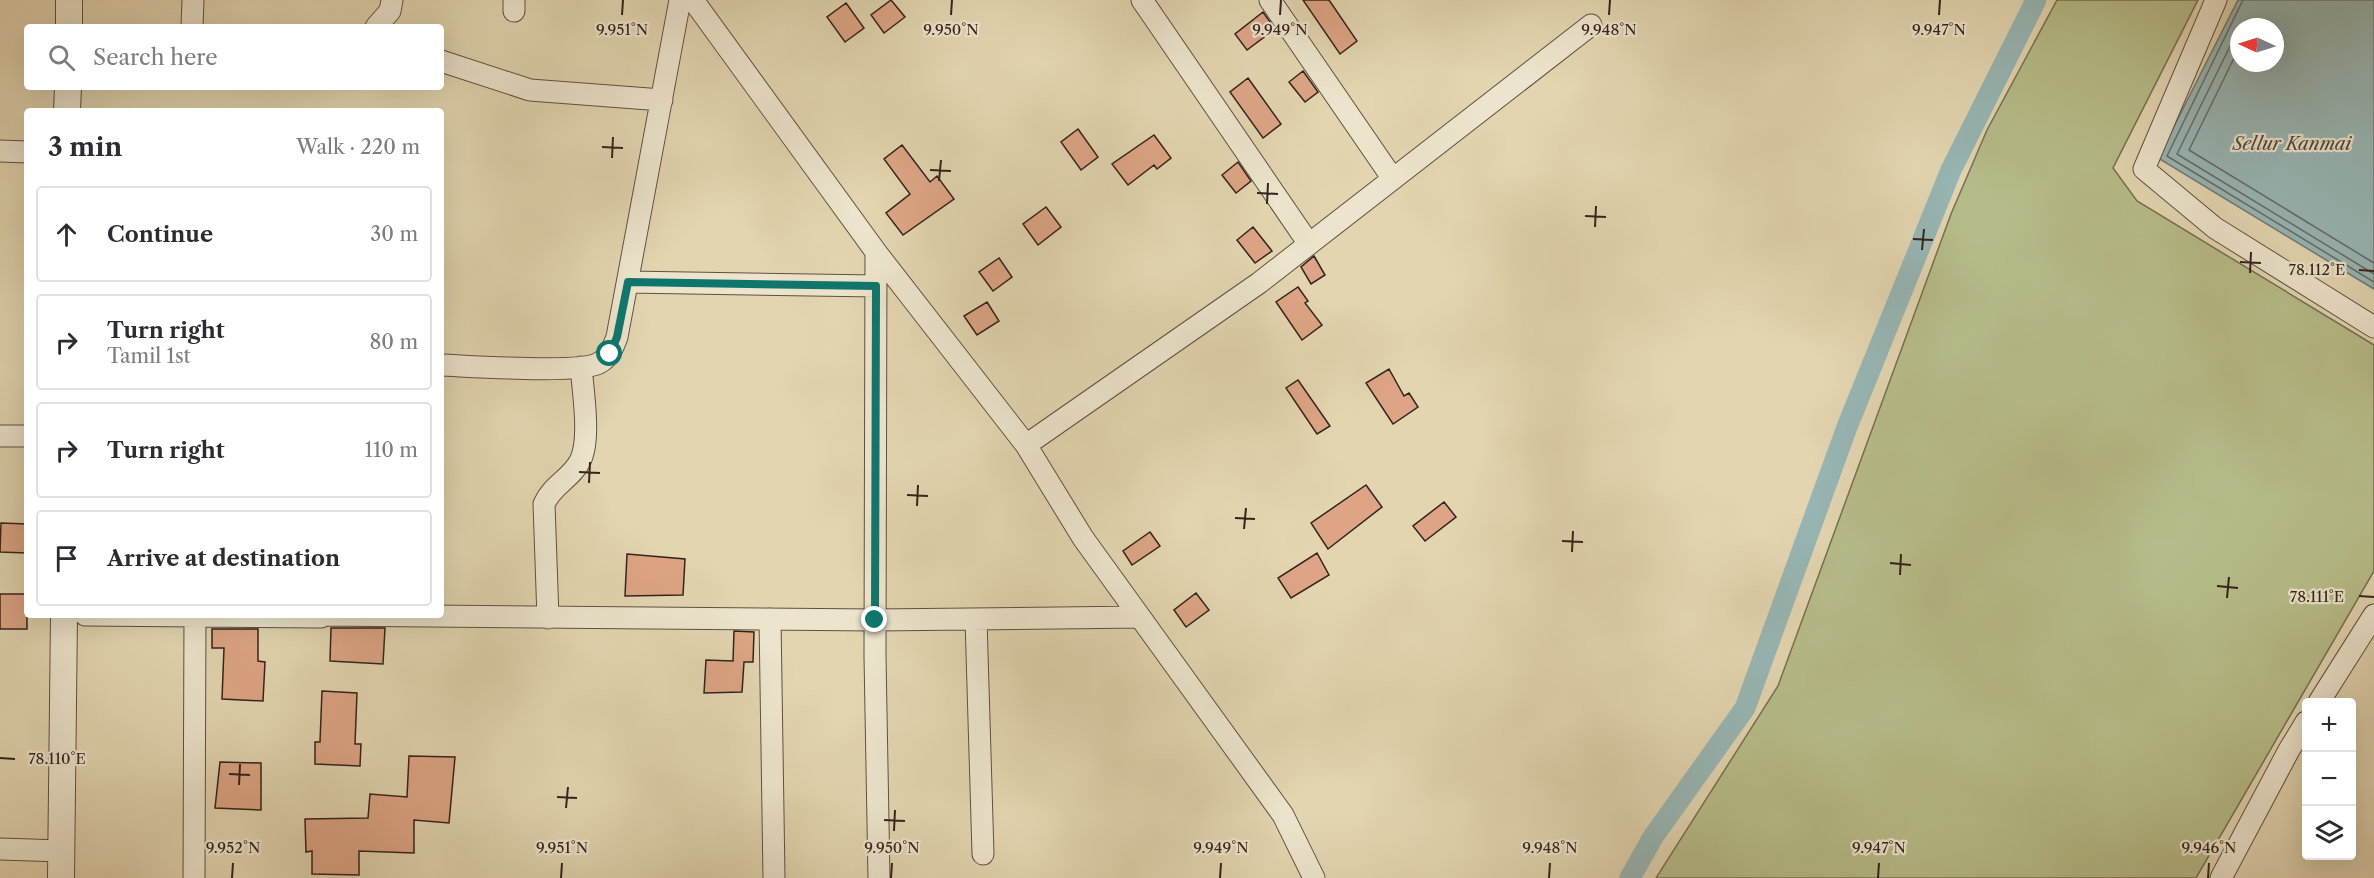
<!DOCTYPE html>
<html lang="en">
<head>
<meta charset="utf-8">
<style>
  :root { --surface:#fff; --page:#f7f7f7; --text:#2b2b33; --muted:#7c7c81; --line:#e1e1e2 }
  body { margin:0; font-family:"Libre Caslon Text",serif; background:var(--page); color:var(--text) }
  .controls { position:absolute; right:18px; bottom:18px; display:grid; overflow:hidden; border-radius:6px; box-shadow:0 6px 24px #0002 }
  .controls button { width:54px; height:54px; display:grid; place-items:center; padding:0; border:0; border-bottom:2px solid var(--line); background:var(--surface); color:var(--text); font:30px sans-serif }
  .compass { position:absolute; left:2230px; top:18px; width:54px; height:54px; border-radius:50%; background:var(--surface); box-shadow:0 6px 24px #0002; rotate:274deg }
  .stop { position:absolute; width:18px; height:18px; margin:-14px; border:4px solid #0f766e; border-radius:50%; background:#fff }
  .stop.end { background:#0f766e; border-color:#fff; box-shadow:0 2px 6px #0008 }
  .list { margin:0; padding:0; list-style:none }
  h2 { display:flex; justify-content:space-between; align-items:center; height:78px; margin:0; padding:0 24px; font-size:26px }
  h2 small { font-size:20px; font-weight:400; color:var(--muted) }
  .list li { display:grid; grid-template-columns:39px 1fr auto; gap:18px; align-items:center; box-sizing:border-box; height:96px; margin:0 12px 12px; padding:0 12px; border:2px solid var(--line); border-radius:6px }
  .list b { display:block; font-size:22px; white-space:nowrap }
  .list p { margin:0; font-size:20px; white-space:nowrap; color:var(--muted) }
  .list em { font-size:20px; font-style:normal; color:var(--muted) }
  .icon { flex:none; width:33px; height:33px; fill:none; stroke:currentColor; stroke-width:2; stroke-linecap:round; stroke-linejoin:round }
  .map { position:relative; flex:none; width:2374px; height:878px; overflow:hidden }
  .search { position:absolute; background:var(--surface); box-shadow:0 6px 24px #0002; left:24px; top:24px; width:420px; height:66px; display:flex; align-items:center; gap:15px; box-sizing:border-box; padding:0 21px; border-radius:6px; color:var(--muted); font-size:22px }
  .panel { position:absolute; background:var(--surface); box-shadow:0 6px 24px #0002; left:24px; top:108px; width:420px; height:510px; border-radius:6px }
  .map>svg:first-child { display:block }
  .green { fill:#b6bc89; stroke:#757052; stroke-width:1.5 }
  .water { fill:#97b6b4; stroke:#6f7b77; stroke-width:1.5; fill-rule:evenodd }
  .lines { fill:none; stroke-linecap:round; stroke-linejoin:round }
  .shore { stroke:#666c68; stroke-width:1.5 }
  .canal { stroke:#97b6b4; stroke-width:21 }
  .building { fill:#dda585; stroke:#34231c; stroke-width:1.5 }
  .minor-casing { stroke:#605041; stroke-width:23 }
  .tertiary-casing { stroke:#605041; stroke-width:28 }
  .minor { stroke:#ece4cc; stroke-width:21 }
  .tertiary { stroke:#ece4cc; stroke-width:26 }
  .route { stroke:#0f766e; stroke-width:8 }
  .ticks { fill:none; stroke:#34231c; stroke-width:2 }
  .labels { text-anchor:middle; stroke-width:4.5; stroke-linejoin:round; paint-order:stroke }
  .water-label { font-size:18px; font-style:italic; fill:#4d4842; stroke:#ece4cc }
  .ticks-label { font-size:15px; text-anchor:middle; fill:#34231c; stroke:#ece4cc; stroke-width:4.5; stroke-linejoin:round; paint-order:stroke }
</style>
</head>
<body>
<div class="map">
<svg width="2374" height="878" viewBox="0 0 2374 878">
  <rect width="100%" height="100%" fill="#e2d5b0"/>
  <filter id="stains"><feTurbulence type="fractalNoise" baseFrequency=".00333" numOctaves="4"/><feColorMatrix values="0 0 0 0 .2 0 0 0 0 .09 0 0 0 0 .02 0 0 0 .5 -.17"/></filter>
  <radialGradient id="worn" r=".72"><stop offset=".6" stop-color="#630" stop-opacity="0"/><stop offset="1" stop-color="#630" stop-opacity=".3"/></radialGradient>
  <path class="green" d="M2057,0h141l-85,168 24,33 237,144v226l-178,307h-540l122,-192 173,-472 36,-84z"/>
  <path class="water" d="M2238,0h136v289l-216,-131zM2239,27h36v36h-36z"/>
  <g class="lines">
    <path class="shore" d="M2243,0l-76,156 207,126
      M2239,28l-62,126 197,120
      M2239,48l-50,102 185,113"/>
    <path class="canal" d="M1630,878l23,-41 92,-129 102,-281 104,-257 85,-170"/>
  </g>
  <path class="building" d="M891,0l14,17 -21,16 -13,-18z
    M1303,0h26l28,41 -17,13z
    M846,3l18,25 -19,14 -18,-25z
    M1263,12l12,17 -28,21 -12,-16z
    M1303,71l15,21 -13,10 -16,-20z
    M1248,78l33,46 -18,14 -33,-46z
    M1078,129l20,28 -17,13 -20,-28z
    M1154,135l17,23 -14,11 -3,-4 -26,20 -16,-21z
    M902,145l28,37 7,-6 17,23 -51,36 -17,-22 24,-19 -26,-35z
    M1238,162l13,19 -15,12 -14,-18z
    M1046,207l15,20 -23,18 -15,-21z
    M1253,227l19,24 -17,12 -18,-23z
    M1314,256l11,19 -14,9 -10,-17z
    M999,258l13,19 -19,14 -14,-19z
    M1298,287l10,14 -3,2 17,22 -20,15 -26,-38z
    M987,302l12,19 -22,14 -13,-19z
    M1389,369l15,27 5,-3 9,14 -25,17 -27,-41z
    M1298,380l32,46 -13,8 -31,-46z
    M1366,485l16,22 -54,42 -17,-26z
    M1444,502l12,15 -31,24 -12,-15z
    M1,523l26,1v29l-27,-1z
    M1150,532l10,14 -28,19 -9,-14z
    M1317,553l12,22 -38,23 -13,-20z
    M627,554l58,5 -2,36 -58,1z
    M1196,593l13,17 -23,17 -12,-17z
    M0,594h27v35h-27z
    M331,628h54l-2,36 -53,-3z
    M212,629h46v32l7,1 -2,39 -41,-2 2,-51h-12z
    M734,631l20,1 -1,30h-9l-2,30 -38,1 2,-33 27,1z
    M322,691l35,2 -2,51h6l-1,22 -45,-2v-22h5z
    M409,756l46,1 -6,66 -35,-3v33l-55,-2v24l-47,-1v-23l-6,1 -1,-33 63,-1 2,-24 37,3z
    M220,762l41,1v47l-46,-2z"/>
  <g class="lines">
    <g class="minor-casing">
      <path id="minor" d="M514,0v11
        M693,0l183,252 150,193 57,93 200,277 31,63
        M1142,0l167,244
        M1270,0l123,179
        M2216,0l-72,169 71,59 159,99
        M192,27l1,-27
        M376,27l14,-16 2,-11
        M441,61l89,29 132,10
        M0,151l27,1
        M876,252l-1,404 4,222
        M628,282l248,4
        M441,365c28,1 140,9 158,-2 11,-6 14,-16 18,-26l63,-337
        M0,436h27
        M1026,445l233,-162 332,-258
        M85,615l236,2
        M321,615l554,5 265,-3
        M548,618l-4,-114c8,-19 28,-26 36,-43 11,-21 3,-70 1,-94
        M770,619l4,259
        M976,619l7,235
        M2319,702l55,-87
        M0,849l62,2
        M194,878l1,-263
        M2221,878l68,-128 17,-28"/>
    </g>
    <g class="tertiary-casing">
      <path id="tertiary" d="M69,27v-27
        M67,111l1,-24
        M61,878l3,-263"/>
    </g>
    <use href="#minor" class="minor"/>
    <use href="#tertiary" class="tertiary"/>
  </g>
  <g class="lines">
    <path class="route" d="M610,354l7,-17 11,-55 248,4 -1,334"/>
  </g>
  <path class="ticks" d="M622,15l1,-15M951,15l1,-15M1280,15l1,-15M1609,15l1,-15M1939,15l1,-15M602,147l21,1M612,158l1,-21M930,170l21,1M939,181l2,-21M1257,193l21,1M1267,204l1,-21M1585,216l21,1M1595,227l1,-21M1913,239l20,1M1922,250l2,-21M2240,262l21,1M2359,270l15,1M2250,273l1,-21M579,472l21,1M589,483l1,-21M907,495l21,1M917,506l1,-21M1235,518l20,1M1244,529l2,-21M1562,541l21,1M1572,552l1,-21M1890,563l21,2M1900,575l1,-21M2217,586l21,2M2359,596l15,1M2227,598l2,-21M0,758l15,1M229,774l21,1M239,785l1,-21M557,797l20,1M566,808l2,-21M884,820l21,1M894,831l1,-21M232,878l1,-15M561,878l1,-15M891,878l1,-15M1220,878l1,-15M1549,878l1,-15M1878,878l1,-15M2208,878l1,-15"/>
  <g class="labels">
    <g class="water-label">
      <text x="2292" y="150">Sellur Kanmai</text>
    </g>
  </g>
  <g class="ticks-label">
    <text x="622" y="35">9.951°N</text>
    <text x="951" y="35">9.950°N</text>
    <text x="1280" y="35">9.949°N</text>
    <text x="1609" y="35">9.948°N</text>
    <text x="1939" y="35">9.947°N</text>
    <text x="2317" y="275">78.112°E</text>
    <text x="2317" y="602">78.111°E</text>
    <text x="57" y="764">78.110°E</text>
    <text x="233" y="853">9.952°N</text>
    <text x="562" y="853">9.951°N</text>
    <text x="892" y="853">9.950°N</text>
    <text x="1221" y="853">9.949°N</text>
    <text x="1550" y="853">9.948°N</text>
    <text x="1879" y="853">9.947°N</text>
    <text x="2209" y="853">9.946°N</text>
  </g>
  <rect width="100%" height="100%" filter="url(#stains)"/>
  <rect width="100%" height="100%" fill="url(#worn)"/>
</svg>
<div class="controls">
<button>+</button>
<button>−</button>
<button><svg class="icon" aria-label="layers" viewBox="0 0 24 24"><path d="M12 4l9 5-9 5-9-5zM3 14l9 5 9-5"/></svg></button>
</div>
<svg class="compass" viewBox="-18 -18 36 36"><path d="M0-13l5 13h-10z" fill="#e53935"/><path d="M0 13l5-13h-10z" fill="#7c7c81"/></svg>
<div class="stop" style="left:610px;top:354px"></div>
<div class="stop end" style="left:875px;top:620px"></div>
<div class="search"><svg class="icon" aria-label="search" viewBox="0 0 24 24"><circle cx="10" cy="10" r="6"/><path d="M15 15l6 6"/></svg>Search here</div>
<section class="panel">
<h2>3 min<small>Walk · 220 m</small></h2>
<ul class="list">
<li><svg class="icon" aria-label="ahead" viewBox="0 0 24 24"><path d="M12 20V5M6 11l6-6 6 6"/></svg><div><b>Continue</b></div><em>30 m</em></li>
<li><svg class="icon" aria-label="right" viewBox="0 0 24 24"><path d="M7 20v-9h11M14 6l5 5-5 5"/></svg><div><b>Turn right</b><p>Tamil 1st</p></div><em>80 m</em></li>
<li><svg class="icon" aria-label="right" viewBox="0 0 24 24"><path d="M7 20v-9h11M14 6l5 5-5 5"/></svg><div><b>Turn right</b></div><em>110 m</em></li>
<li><svg class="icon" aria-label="arrive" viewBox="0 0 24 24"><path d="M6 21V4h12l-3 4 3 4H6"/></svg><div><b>Arrive at destination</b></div></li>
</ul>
</section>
</div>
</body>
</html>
